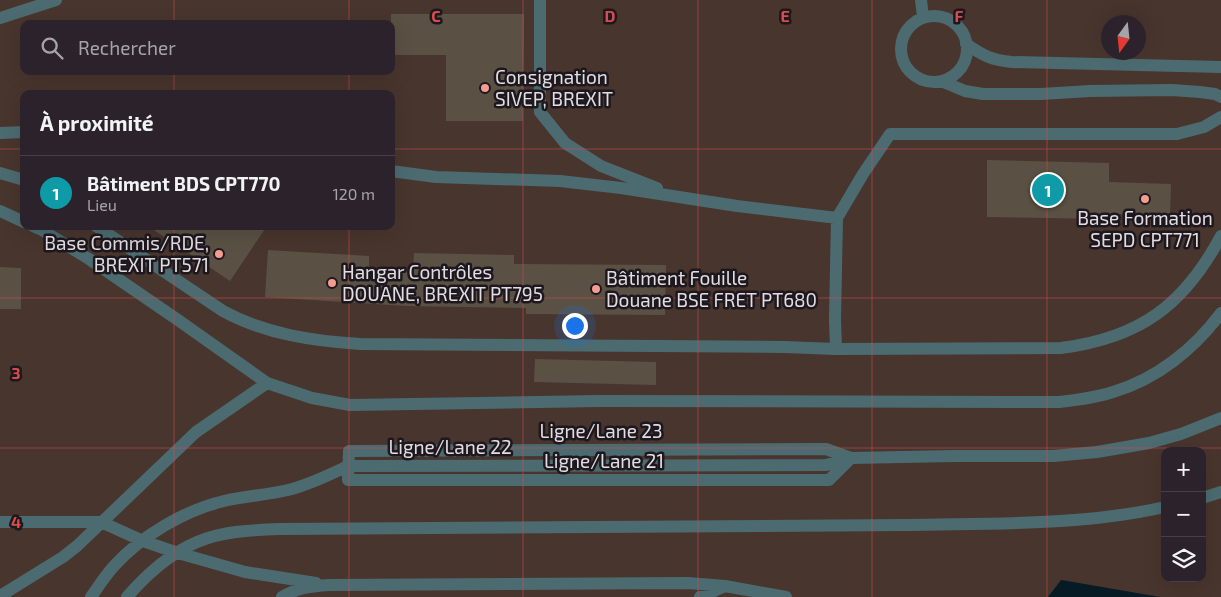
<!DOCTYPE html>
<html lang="fr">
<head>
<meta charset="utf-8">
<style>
  :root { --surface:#2b222b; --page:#372f37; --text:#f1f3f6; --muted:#a6a4a9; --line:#473f47; --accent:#f59c90 }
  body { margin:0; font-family:"Exo 2",sans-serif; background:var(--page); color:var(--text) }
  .controls { position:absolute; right:15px; bottom:15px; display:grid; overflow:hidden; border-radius:10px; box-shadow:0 5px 20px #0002 }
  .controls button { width:45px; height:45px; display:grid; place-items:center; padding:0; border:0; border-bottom:1px solid var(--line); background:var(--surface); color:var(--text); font:25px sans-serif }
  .compass { position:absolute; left:1101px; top:15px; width:45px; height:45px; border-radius:50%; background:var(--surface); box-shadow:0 5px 20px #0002; rotate:195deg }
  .you { position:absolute; left:574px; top:325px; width:18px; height:18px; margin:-12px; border:4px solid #fff; border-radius:50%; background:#1a73e8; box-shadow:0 0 0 8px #1a73e833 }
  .badge { display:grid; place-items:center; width:32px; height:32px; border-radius:50%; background:var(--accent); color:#fff; font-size:16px; font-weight:700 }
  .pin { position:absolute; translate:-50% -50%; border:2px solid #fff; box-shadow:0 1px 5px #0006 }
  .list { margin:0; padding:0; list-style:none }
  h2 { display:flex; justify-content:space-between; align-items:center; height:65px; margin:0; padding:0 20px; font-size:21px }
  h2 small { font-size:16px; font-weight:400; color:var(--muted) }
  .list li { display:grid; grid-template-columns:32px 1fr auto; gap:15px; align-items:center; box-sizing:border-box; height:75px; padding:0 20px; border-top:1px solid var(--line) }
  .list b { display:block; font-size:19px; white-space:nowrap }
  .list p { margin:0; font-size:16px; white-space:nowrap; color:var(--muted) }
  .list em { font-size:16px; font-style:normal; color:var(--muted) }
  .icon { flex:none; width:28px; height:28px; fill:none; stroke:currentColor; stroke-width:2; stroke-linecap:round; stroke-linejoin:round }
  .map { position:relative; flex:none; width:1221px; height:597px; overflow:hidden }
  .search { position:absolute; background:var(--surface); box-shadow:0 5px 20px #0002; left:20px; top:20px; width:375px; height:55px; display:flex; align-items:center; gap:12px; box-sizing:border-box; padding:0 18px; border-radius:10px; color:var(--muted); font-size:19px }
  .panel { position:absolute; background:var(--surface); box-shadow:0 5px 20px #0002; left:20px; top:90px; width:375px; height:140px; border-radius:10px }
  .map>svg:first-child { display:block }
  .industrial { fill:#48352e; fill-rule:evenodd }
  .water { fill:#071b25 }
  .building { fill:#5a5144 }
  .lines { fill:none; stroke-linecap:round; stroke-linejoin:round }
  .minor { stroke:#4c6b71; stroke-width:12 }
  .grid { fill:none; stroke:#d94c4d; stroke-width:1; stroke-opacity:0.55 }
  .poi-dot { fill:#f59c90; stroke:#1d181d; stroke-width:2 }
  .labels { text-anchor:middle; stroke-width:5; stroke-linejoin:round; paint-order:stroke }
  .poi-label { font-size:19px; fill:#e3dce3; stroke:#1d181d; text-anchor:start }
  .street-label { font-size:19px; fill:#e3dce3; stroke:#1d181d }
  .grid-label { font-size:16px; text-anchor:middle; font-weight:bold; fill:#d94c4d; stroke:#1d181d; stroke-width:5; stroke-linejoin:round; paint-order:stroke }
</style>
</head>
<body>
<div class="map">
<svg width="1221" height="597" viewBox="0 0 1221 597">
  <rect width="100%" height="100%" fill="#392e39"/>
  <path class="industrial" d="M0,0h1221v597h-61l-98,-17 -14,17h-1048zM1108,22h30v30h-30zM24,24h367v47h-367zM24,94h367v132h-367zM1165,451h37v127h-37z"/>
  <path class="water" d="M1061,580l99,17h-112z"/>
  <path class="building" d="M391,14h133l-1,107h-77v-66h-55z
    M987,160l122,3v19l62,2 -1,31 -62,-1 -1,5 -120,-2z
    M148,226h119l-37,55z
    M268,250l101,6v13l44,3 1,-19 100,2v9l152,1 -1,50 -139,-1v-6l-120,-2 -141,-9z
    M0,267l21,1v41h-21z
    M535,359l121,3v23l-122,-3z"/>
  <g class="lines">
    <path class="minor" d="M540,0v112l25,31 36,23 56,22
      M921,0l2,17
      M901 49a33 33 0 1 1 66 0a33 33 0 1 1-66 0Z
      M0,18l56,-18
      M966,44c18,12 25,16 46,18l209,5
      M941,81l24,10 18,3h58l49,-3 82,-1 28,2 15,2 6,3
      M0,133l24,-1
      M391,171l45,6 124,4 61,7 116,18 100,12
      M0,173l24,7
      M0,211l24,11
      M33,226l9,4 47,29 89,61 89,63 45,15 38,7 249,-4 460,1c18,-2 36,-4 54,-10 44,-13 81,-43 108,-79
      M96,226l127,85c42,23 90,30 137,33l424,3 52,2 225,-1c79,-10 123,-43 160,-112
      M836,349l-1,-30 2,-101 26,-44 27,-40h287l27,-7 17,-10
      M826,449l25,9 -22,22h-481l1,-29z
      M1202,498l19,-6
      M0,522h101l42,19 35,12 67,19 71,11
      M0,596l63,-39 14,-11 119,-114 71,-49
      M91,597c7,-10 14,-21 23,-31 27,-30 71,-56 110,-65 21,-5 43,-6 64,-11 21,-5 41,-15 60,-24l478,-1 25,-7 103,-2h99l44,-4 52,-9 32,-9 40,-16
      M127,597c19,-22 42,-43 70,-55 26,-11 55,-12 83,-13l626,-4c86,-2 174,1 259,-18
      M282,597c14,-9 30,-11 47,-12l359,-2 37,3 61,11
      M700,597l23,-10"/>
  </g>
  <path class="grid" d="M174,0v24M349,0v24M523,0v597M698,0v597M872,0v597M1047,0v597M174,71v23M349,71v23M0,149h24M391,149h830M174,226v371M349,226v371M0,298h1221M0,448h1221"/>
  <g class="poi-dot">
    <circle cx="485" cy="88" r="5"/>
    <circle cx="1145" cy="199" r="5"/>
    <circle cx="219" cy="254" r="5"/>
    <circle cx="332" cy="283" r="5"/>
    <circle cx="596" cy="289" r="5"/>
  </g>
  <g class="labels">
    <g class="poi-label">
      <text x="495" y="84">Consignation<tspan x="495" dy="22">SIVEP, BREXIT</tspan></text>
      <text x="1145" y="225" text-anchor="middle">Base Formation<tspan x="1145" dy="22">SEPD CPT771</tspan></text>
      <text x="209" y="250" text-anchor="end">Base Commis/RDE,<tspan x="209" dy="22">BREXIT PT571</tspan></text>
      <text x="342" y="279">Hangar Contrôles<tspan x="342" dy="22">DOUANE, BREXIT PT795</tspan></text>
      <text x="606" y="285">Bâtiment Fouille<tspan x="606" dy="22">Douane BSE FRET PT680</tspan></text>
    </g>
    <g class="street-label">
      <text x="601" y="438">Ligne/Lane 23</text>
      <text x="450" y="454">Ligne/Lane 22</text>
      <text x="604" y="468">Ligne/Lane 21</text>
    </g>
  </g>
  <g class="grid-label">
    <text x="436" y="22">C</text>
    <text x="610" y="22">D</text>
    <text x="785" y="22">E</text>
    <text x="959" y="22">F</text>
    <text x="16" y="379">3</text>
    <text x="16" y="528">4</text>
  </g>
</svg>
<div class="controls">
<button>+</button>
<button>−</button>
<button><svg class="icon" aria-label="layers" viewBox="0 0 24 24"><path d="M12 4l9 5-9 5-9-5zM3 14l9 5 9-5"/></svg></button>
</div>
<svg class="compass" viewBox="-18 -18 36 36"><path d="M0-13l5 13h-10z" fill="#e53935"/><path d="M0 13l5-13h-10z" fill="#a6a4a9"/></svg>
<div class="you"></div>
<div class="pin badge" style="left:1048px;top:190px;background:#0f9aa8">1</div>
<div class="search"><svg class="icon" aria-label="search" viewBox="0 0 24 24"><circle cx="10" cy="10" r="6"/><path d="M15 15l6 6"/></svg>Rechercher</div>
<section class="panel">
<h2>À proximité<small></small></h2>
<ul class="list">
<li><span class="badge" style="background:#0f9aa8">1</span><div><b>Bâtiment BDS CPT770</b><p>Lieu</p></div><em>120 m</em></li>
</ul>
</section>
</div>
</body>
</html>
